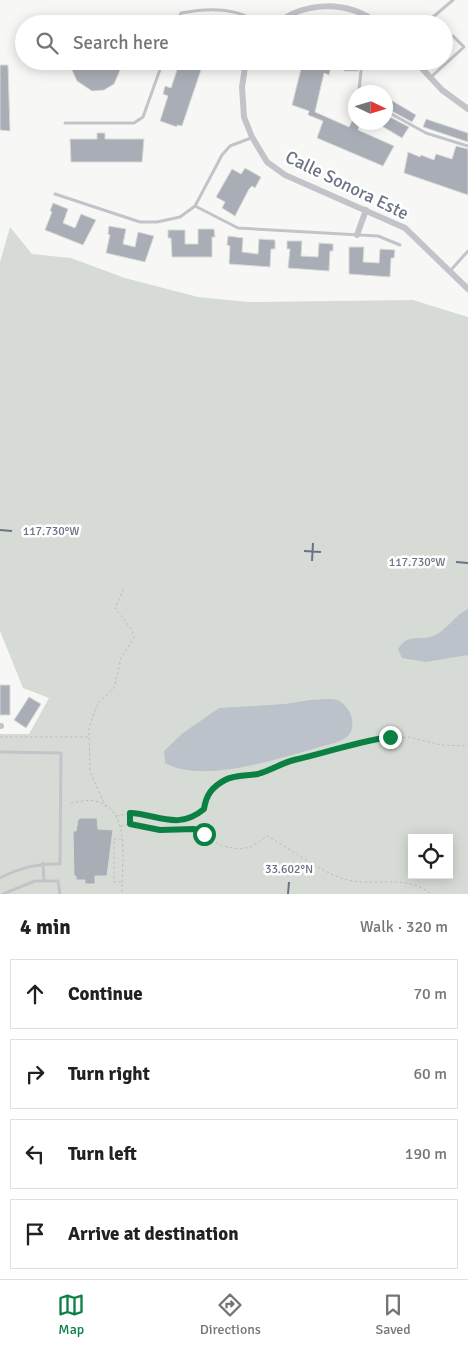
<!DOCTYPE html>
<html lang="en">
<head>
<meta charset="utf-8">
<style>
  :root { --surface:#fff; --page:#f2f2f2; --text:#202124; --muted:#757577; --line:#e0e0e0; --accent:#0b8043 }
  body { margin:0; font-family:Signika,sans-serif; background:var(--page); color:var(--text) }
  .controls { position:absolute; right:15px; bottom:15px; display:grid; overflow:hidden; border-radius:0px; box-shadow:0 2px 12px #0003 }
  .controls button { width:45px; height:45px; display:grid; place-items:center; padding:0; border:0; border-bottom:1px solid var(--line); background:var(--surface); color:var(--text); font:25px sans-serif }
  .compass { position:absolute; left:348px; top:85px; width:45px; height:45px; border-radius:50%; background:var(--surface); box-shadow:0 2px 12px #0003; rotate:94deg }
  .stop { position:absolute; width:15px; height:15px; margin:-11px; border:4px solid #0b8043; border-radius:50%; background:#fff }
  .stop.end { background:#0b8043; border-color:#fff; box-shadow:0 1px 5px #0008 }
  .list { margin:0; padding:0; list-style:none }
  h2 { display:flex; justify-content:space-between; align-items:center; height:65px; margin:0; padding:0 20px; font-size:21px }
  h2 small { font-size:16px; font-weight:400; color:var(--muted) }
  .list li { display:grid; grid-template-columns:32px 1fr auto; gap:15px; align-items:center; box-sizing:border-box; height:70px; margin:0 10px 10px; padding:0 10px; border:1px solid var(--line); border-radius:0px }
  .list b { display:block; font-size:19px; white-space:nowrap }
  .list em { font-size:16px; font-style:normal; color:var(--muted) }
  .icon { flex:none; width:28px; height:28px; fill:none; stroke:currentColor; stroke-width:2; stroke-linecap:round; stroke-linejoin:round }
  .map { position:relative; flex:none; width:468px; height:894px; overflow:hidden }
  .search { position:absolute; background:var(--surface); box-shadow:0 2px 12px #0003; left:15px; right:15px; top:15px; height:55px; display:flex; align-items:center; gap:12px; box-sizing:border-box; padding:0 18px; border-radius:28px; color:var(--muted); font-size:19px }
  .sheet { height:385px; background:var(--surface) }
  nav { display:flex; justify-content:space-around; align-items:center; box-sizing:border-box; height:70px; border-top:1px solid var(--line); background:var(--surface); font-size:14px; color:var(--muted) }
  nav a { display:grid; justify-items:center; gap:2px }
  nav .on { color:var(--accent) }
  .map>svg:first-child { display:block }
  .green { fill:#d6dcd5; fill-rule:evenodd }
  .water { fill:#bbc2c9 }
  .building { fill:#a9aeb6; stroke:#d9dad8 }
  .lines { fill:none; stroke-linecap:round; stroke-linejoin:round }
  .path { stroke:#babcbf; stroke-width:1; stroke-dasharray:2.5 2.5; stroke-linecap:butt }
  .lane { stroke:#c2c4c9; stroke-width:3 }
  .street { stroke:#c2c4c9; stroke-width:6 }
  .route { stroke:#0b8043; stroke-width:6 }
  .ticks { fill:none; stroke:#697384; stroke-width:2 }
  .labels { text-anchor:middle; stroke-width:5; stroke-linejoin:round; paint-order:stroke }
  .street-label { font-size:18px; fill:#697384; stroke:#fff }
  .ticks-label { font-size:12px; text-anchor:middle; fill:#697384; stroke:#fff; stroke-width:5; stroke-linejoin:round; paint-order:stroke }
</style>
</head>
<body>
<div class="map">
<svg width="468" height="894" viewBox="0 0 468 894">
  <rect width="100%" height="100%" fill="#f7f8f5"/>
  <path class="green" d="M10,227l22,27 39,4 54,20 73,19 50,5 165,-2 55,17v577h-468v-160h29l20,-36 -26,-10 -23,-57v-369zM412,838h37v37h-37z"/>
  <path class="water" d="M468,609v46l-42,7 -24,-4 -4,-8c8,-17 21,-9 35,-14 13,-5 22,-21 35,-27z
    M310,700c8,0 19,-2 27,0 13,5 21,25 11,36 -3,3 -9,5 -13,7 -45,11 -128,43 -170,20l-1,-12 19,-18 36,-25 66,-4z"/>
  <path class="building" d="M72,61h49v7l-7,16 -10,6 -12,1 -15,-10 -5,-11z
    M180,61h24l-22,65 -5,-1v2l-17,-6 8,-25 -5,-2 2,-8 6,2z
    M303,61h24l-1,5 5,1 -2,8 -5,-2 -9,39 34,15 3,-6 8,1 -2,8 36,16 -11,20 -66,-28 6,-17 -15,-6 1,-4 -17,-6z
    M346,61h13l-1,10h-14z
    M0,65h8l2,66 -10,-1z
    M386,97l30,18 -4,7 -26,-14z
    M386,115l23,12 -7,11 -27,-16h11z
    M426,119l42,14v9l-45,-15z
    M97,133h8v6h39l-2,23h-71l-1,-23h27z
    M456,146l12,3v46l-64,-22 4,-21 12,5 1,-2 13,5 2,-6 16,5z
    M245,168l16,9 -6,11 -3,-2 -3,3 -14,27 -13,-8 3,-6 -9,-5 16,-28 9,5z
    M53,203l15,6 -5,14 12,5 6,-14 15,6 -13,25 -38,-15 7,-18 -2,-1z
    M109,226l17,3 -3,15 12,3 3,-15 16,4 -9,26 -39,-9 4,-18 -2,-1z
    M198,229h16l1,8h-3v20h-40l-1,-19h-3v-8h17v14h13z
    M228,236l15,2 -1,14 16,2 1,-15 16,1v9h-4l-1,18 -41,-3 1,-18 -3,-1z
    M287,241h15l-1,15 17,1 1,-14 14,1v7h-3l-1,20 -41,-3 2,-19h-3z
    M349,247h15l-1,15 16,1 1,-14 15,1 -1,8h-3l-1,19 -41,-3z
    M0,685h10v30h-10z
    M29,697l12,7 -15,24 -12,-8z
    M80,818h17l1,11 15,1 -6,46h-12v8h-10v-4h-9v-4h-2l-1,-45h3l2,-11z"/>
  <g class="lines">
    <path class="path" d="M0,737h88
      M71,803c7,-1 17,-4 24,-2 38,8 26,64 27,93
      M106,807l-16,-35 -1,-45 9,-24 16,-15 7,-30 13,-20 -2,-8 -17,-22 9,-20
      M130,814v8
      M116,816l16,-3 39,8 23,-4 10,-8 2,-11 8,-12 13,-8 32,-5 34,-13 55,-13 16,-7 45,-3 32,8 27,1
      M121,826l7,-2 42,7 24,-2 28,17 17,3 12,-2 16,-11c24,13 49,33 74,42 30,11 63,-6 90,16
      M121,882h-7v-43h7"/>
    <path class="lane" d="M176,24l5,-11c25,-5 57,-6 78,11
      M411,24l22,-7 20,-17
      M431,77l33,-30 -11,-11
      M361,92l-2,-1 3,-30
      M386,111l40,22 42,13
      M65,123h69l9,-6 20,-56
      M55,194l85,28h17l23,-5 15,-11 27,-51 8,-9 21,-8
      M195,206l43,22 140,8 22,9
      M450,271l18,-20
      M0,752l61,1 -1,111c-23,-1 -40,4 -60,14
      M43,863l1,18
      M3,894l32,-13h23l2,13"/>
    <path class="street" d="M276,24c29,-23 73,-24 102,0
      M246,61l-4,26 2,30 8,20 15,25 18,13 120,53 63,61
      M415,61l27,29 26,19
      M357,235l9,-25
      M0,726h1"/>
  </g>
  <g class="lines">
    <path class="route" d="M204,834l-10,-5 -34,1 -30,-6v-11c27,1 48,18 74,-4 2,-14 8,-22 21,-29 9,-5 23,-4 33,-6 13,-4 24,-11 36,-14 33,-7 64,-19 96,-23"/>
  </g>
  <path class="ticks" d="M0,530l12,1M304,551l17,1M312,561l1,-18M456,562l12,1M288,894l1,-12"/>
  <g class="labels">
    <g class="street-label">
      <text transform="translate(347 185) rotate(26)" y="6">Calle Sonora Este</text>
    </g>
  </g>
  <g class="ticks-label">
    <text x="51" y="535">117.730°W</text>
    <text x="417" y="566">117.730°W</text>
    <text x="289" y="873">33.602°N</text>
  </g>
</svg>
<div class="controls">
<button><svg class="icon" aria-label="locate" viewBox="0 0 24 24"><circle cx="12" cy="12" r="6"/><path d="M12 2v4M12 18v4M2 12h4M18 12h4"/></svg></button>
</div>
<svg class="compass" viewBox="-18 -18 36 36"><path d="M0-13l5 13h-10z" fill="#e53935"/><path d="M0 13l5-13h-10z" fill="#757577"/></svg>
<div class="stop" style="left:204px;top:834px"></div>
<div class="stop end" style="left:390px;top:737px"></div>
<div class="search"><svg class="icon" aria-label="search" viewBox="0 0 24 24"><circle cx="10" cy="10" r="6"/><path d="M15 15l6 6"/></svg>Search here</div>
</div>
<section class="sheet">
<h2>4 min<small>Walk · 320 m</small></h2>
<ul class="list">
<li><svg class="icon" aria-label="ahead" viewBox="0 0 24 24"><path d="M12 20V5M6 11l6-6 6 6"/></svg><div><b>Continue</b></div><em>70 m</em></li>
<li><svg class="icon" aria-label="right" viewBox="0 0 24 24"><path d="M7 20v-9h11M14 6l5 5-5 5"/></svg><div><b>Turn right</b></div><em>60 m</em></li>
<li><svg class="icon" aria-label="left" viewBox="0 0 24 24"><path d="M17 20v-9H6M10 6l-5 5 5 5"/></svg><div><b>Turn left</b></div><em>190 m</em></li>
<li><svg class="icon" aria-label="arrive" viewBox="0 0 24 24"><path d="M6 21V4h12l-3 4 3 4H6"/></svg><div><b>Arrive at destination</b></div></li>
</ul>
</section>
<nav>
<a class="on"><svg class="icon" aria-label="map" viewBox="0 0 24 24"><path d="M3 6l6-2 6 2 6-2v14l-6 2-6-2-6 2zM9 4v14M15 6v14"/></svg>Map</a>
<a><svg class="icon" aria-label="directions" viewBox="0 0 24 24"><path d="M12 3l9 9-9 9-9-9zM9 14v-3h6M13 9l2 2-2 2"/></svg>Directions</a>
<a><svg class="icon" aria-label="saved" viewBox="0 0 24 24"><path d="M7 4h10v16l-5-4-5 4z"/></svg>Saved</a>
</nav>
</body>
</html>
